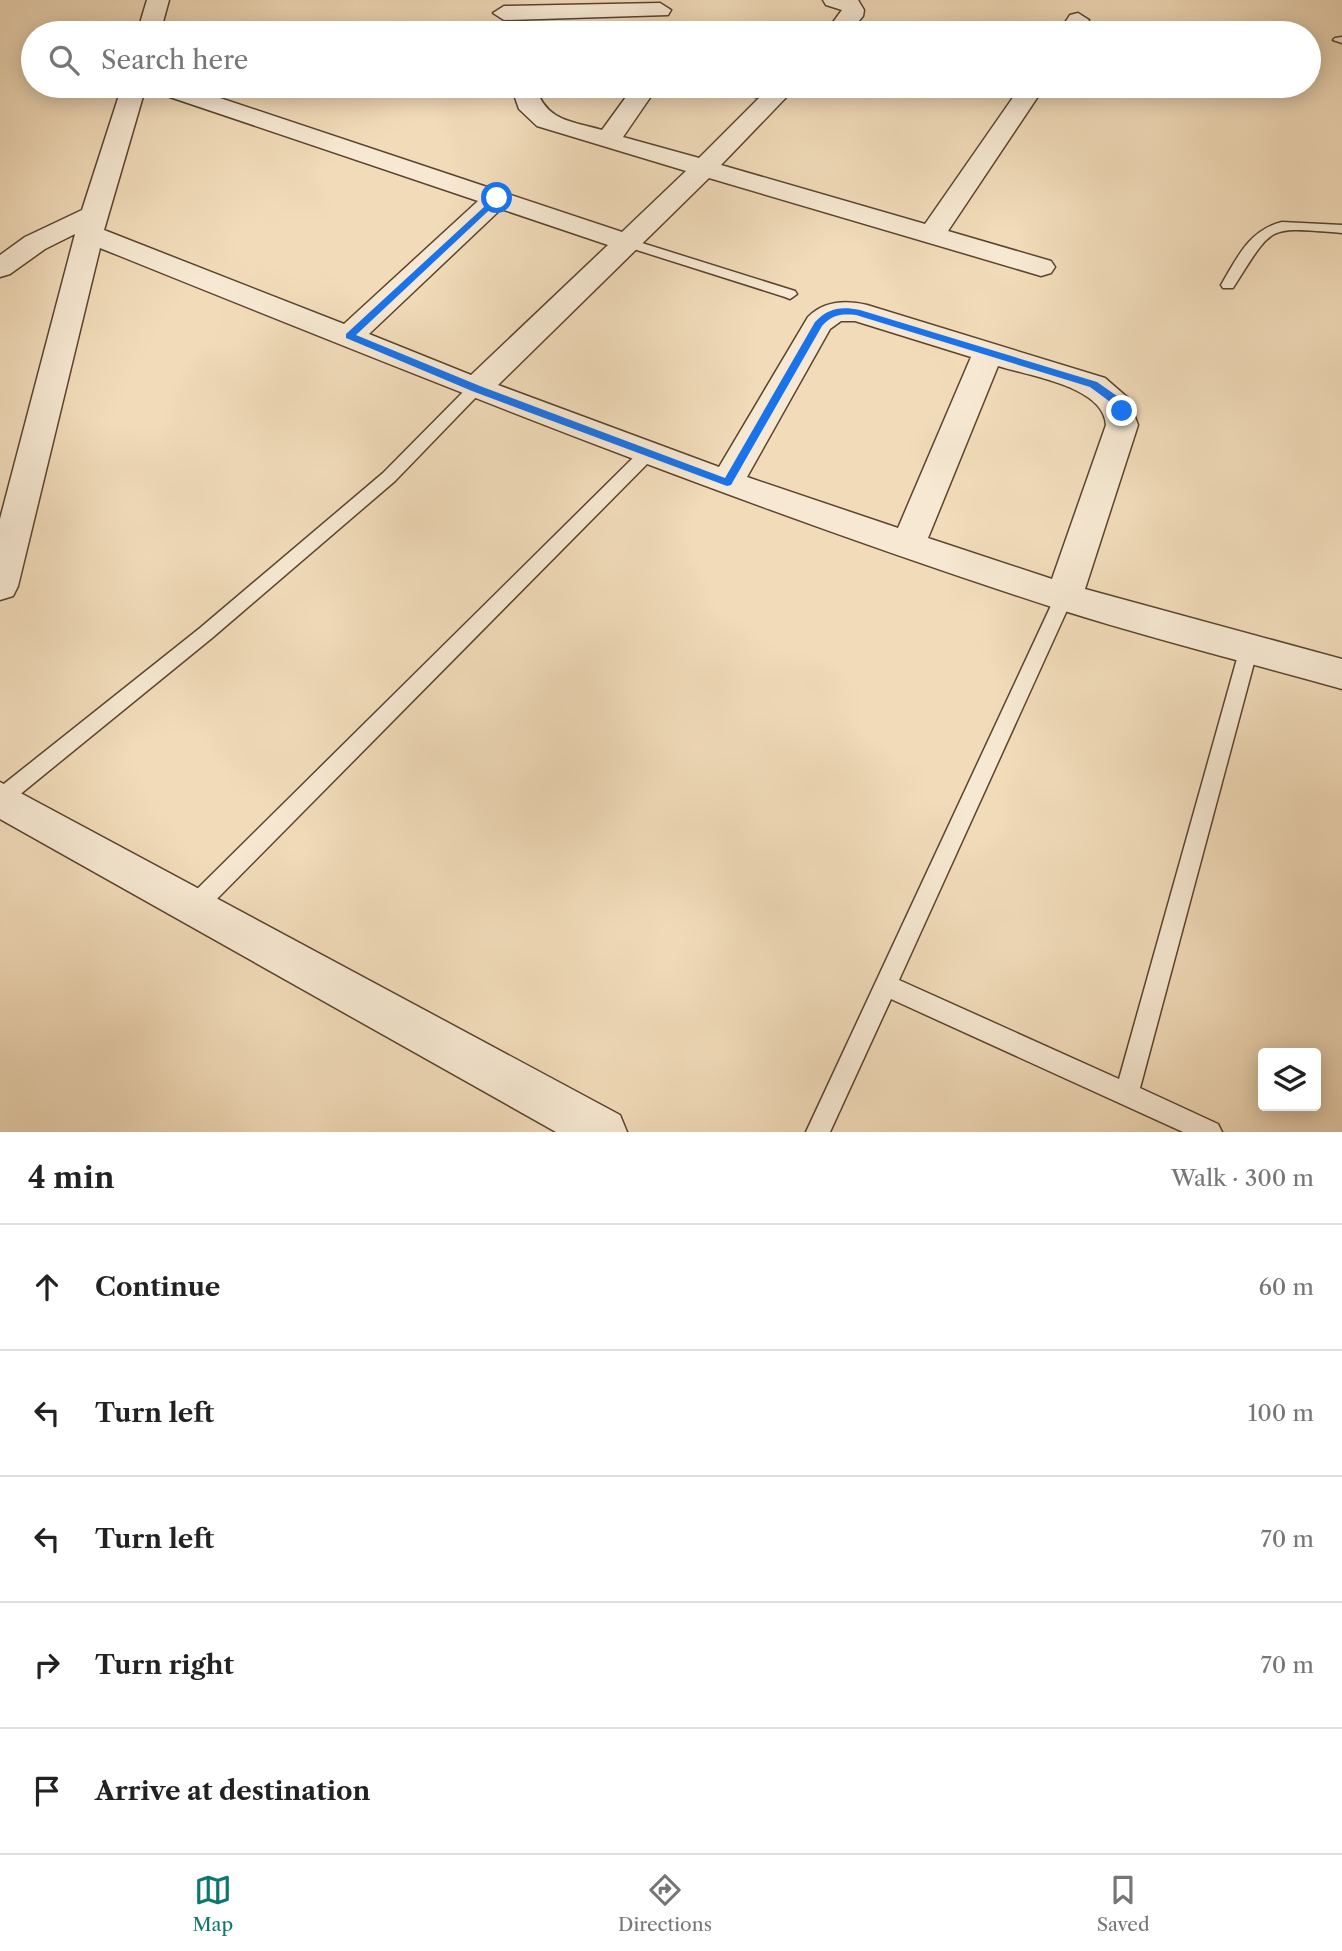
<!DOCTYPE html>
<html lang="en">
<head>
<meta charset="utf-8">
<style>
  :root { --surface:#fff; --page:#f2f2f2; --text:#222; --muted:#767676; --line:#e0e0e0; --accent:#0f766e }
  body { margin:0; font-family:"Libre Caslon Text",serif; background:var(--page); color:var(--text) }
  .controls { position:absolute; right:21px; bottom:21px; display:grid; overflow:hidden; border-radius:7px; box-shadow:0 4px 18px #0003 }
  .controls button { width:63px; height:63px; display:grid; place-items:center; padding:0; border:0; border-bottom:2px solid var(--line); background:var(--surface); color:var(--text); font:35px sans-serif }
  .stop { position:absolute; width:21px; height:21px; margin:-16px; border:5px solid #1a73e8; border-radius:50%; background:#fff }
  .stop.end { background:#1a73e8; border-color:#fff; box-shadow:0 2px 7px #0008 }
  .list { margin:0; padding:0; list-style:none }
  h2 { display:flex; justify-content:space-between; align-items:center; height:91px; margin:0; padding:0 28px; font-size:30px }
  h2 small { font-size:23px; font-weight:400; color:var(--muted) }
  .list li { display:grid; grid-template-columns:46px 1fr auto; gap:21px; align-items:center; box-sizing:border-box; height:126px; padding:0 28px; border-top:2px solid var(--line) }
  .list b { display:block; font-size:26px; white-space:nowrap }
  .list em { font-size:23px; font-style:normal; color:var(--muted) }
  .icon { flex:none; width:38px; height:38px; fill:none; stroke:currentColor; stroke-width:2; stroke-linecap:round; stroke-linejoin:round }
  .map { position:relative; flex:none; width:1342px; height:1132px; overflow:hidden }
  .search { position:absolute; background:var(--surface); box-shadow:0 4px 18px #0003; left:21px; right:21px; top:21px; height:77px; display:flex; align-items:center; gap:18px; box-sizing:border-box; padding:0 24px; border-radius:38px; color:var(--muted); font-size:26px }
  .sheet { height:721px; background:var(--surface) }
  nav { display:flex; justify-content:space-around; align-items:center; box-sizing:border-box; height:98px; border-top:2px solid var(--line); background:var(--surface); font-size:19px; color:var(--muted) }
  nav a { display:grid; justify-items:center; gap:4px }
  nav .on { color:var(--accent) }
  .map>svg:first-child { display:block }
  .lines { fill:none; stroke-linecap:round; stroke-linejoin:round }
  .service-casing { stroke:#5b432e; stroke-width:3 }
  .minor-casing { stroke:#5b432e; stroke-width:3 }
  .service { fill:#f6e8d2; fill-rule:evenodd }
  .minor { fill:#f6e8d2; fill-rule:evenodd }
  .route { fill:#1a73e8 }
</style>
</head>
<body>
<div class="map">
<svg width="1342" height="1132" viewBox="0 0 1342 1132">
  <rect width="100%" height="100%" fill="#f1dbb9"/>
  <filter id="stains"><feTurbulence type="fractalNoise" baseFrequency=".00286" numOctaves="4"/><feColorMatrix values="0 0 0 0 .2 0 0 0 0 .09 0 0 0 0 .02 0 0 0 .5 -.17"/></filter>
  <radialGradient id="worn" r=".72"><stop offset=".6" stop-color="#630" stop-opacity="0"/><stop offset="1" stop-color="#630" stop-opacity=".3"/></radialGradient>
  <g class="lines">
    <g class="service-casing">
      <path id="service" d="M1342,37v6l-9,-3 2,-2z
        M1282,222l60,3v8c-77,-6 -68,-9 -109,55h-10l-2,-3c16,-27 28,-55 61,-63z
        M626,238l169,53 2,3 -7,5 -5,-2 -164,-52 -2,-3z
        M476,383l8,5 -3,4 -86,89 -183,157 -205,167 -7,3v-21l200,-159 183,-155 88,-89z
        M648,447l6,2 2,4 -2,4 -451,456 -8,3 -8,-3 -3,-7 3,-7 455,-450z
        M1064,590l6,2 3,5 -174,383 220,99 121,-431 2,-5h14l2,5 -118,440 78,36 4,8h-39l-292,-133 -61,133h-24l249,-535 3,-5z"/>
    </g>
    <g class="minor-casing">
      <path id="minor" d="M147,0h22l-9,33h-23z
        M823,0h35l6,10 -1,6 -14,17h-24l17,-23 -16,-5z
        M660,3l11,7 -3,5 -164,5 -11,-7 11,-7z
        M1078,13l11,7 -9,13h-22l12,-18z
        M122,86h24l-42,144 240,94 134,-123 -326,-110 -3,-5h35l438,146 64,-61 -149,-45 -18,-17 -8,-23h24c11,35 35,35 67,44l32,-44h24l-35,51 76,21 60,-60 -25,-7 -3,-5h66l-76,79 204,59 96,-138h24l-97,145 103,30 4,6 -4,6 -10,3 -10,-3 -322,-95 -211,207 221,82 89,-150c16,-16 38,-17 59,-12l238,73 23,20 10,27 -53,164 257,70v30c-96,-27 -193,-51 -287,-81 -324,-105 -640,-233 -955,-360l-82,338 -5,10 -13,4v-81l75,-285 -30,15 -35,25 -10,3v-22l25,-18 57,-27zM501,209l107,36 -137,130 -102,-41zM841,321h14l116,36 -73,171 -151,-51 83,-148zM998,366c31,10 106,20 108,59l-54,154 -124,-41z
        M0,782l620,333 7,17h-71l-556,-313z"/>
    </g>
    <use href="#service" class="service"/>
    <use href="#minor" class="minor"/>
  </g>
  <path class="route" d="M497,195l3,5 -144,135 124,51 245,92 90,-156c13,-14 26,-16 45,-12l237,72 20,14 10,15 -9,3 -9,-13 -19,-14 -234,-72c-15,-1 -23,-1 -34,11l-91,159 -4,1 -255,-95 -126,-53v-4z"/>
  <rect width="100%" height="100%" filter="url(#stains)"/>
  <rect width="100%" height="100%" fill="url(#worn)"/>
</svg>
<div class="controls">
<button><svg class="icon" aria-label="layers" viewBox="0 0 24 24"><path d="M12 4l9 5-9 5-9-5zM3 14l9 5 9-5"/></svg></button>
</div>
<div class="stop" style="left:497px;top:198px"></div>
<div class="stop end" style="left:1122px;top:411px"></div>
<div class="search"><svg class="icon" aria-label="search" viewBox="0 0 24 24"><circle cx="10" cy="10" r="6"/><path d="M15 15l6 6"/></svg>Search here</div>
</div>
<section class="sheet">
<h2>4 min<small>Walk · 300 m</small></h2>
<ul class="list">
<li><svg class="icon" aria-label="ahead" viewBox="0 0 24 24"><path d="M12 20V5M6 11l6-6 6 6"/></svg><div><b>Continue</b></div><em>60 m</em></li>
<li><svg class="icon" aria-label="left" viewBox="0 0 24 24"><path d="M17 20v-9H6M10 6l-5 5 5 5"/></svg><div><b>Turn left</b></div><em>100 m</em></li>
<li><svg class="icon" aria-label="left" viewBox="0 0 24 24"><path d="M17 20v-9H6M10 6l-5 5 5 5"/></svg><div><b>Turn left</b></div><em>70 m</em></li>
<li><svg class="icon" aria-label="right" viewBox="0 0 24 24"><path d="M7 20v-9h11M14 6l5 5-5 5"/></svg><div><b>Turn right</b></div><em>70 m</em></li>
<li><svg class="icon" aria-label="arrive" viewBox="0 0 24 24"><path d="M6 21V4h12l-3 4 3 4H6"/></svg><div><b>Arrive at destination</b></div></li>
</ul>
</section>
<nav>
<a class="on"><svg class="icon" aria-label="map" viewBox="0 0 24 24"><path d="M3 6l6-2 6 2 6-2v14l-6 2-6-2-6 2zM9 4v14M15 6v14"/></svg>Map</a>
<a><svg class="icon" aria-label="directions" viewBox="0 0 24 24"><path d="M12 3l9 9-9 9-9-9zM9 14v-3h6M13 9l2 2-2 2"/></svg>Directions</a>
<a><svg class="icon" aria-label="saved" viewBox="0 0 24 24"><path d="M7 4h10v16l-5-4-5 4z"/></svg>Saved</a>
</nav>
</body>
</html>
